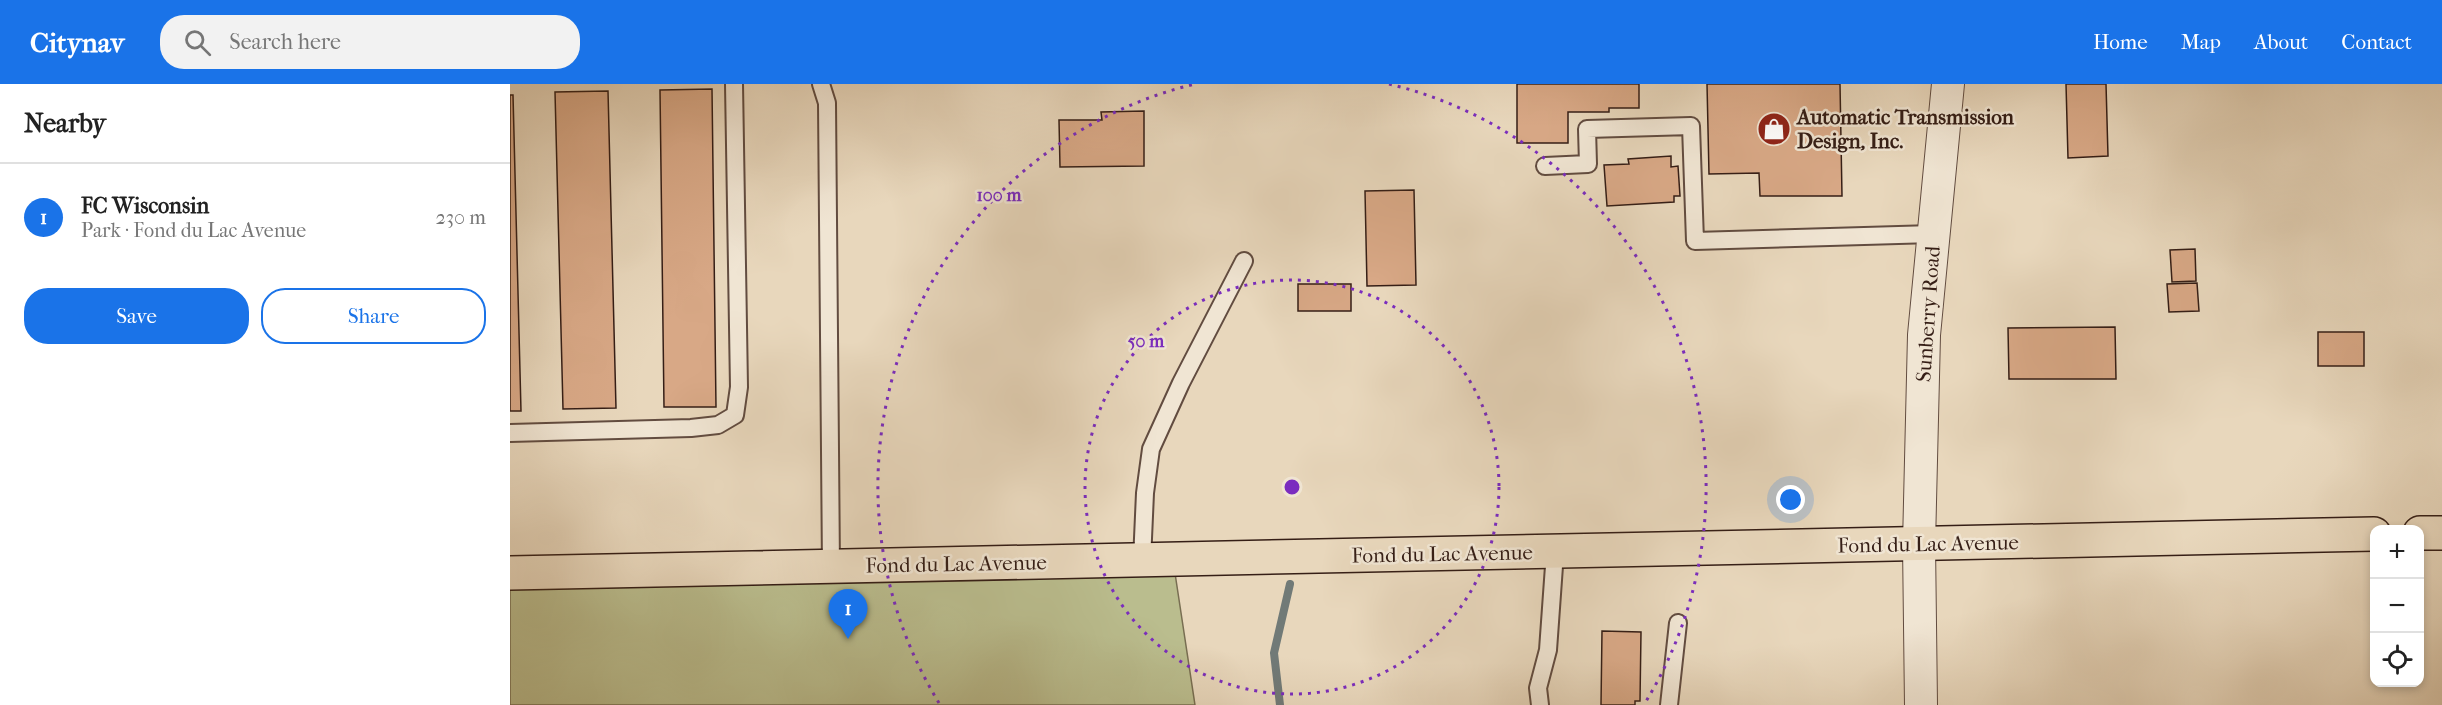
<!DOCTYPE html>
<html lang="en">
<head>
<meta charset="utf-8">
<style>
  :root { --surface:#fff; --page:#f2f2f2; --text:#222; --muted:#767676; --line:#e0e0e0; --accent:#1a73e8 }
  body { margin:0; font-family:"IM FELL French Canon",serif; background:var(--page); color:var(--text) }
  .controls { position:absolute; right:18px; bottom:18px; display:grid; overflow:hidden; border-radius:12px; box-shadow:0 3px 9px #0003 }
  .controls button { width:54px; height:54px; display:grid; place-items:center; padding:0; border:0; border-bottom:2px solid var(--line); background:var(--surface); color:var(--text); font:30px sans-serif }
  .you { position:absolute; left:1281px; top:416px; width:21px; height:21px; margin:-15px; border:4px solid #fff; border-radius:50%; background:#1a73e8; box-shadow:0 0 0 9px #1a73e833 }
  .badge { display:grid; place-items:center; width:39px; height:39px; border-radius:50%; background:var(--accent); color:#fff; font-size:20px; font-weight:700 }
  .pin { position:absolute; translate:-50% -50px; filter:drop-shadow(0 2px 3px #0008) }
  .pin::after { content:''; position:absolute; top:32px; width:21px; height:18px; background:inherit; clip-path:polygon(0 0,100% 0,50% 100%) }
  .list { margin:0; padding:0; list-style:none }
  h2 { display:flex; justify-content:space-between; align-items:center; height:78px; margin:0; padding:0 24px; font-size:26px }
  h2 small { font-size:20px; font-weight:400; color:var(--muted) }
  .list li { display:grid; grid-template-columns:39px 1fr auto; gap:18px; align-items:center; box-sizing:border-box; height:108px; padding:0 24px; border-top:2px solid var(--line) }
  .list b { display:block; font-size:22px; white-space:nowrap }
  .list p { margin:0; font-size:20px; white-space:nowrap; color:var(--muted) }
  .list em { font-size:20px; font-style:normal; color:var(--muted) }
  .actions { display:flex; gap:12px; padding:18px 24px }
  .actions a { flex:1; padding:14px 0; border:2px solid var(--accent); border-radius:24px; text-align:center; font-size:21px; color:var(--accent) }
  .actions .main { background:var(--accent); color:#fff }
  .icon { flex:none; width:33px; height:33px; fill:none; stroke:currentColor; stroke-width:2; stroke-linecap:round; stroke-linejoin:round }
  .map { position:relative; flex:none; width:1932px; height:621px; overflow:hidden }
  header { display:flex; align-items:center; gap:36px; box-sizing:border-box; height:84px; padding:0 30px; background:var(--accent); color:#fff }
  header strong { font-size:28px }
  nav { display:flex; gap:33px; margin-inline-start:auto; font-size:21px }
  .search { width:420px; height:54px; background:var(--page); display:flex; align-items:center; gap:15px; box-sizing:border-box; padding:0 21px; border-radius:24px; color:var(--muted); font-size:22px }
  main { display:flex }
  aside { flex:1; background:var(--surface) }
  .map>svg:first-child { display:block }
  .green { fill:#babd8e; stroke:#786e52; stroke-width:1.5 }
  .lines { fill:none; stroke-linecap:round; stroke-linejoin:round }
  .stream { stroke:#717a77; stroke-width:8 }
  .building { fill:#d8a886; stroke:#351e16; stroke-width:1.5 }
  .lane-casing { stroke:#624c40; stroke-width:20 }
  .street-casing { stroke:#624c40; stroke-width:34 }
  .primary-casing { stroke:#351e16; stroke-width:36 }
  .lane { stroke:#f0e5d3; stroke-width:16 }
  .street { stroke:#f0e5d3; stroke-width:32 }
  .primary { stroke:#e8d7bc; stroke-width:33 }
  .ring { fill:none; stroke:#7b2cbf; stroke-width:3; stroke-dasharray:3 6 }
  .labels { text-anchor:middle; stroke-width:5; stroke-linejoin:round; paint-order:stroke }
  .poi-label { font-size:21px; font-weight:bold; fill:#351e16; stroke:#f0e5d3; text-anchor:start }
  .street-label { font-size:21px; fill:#351e16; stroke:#f0e5d3 }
  .centre { fill:#7b2cbf; stroke:#f0e5d3; stroke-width:3 }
  .ring-label { font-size:18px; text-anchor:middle; font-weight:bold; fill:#7b2cbf; stroke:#f0e5d3; stroke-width:5; stroke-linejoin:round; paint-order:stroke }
</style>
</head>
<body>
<header>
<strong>Citynav</strong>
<div class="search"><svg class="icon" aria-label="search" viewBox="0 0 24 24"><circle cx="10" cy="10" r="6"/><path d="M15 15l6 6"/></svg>Search here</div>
<nav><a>Home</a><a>Map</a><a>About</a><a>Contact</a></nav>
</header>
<main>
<aside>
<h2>Nearby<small></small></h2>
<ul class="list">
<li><span class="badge">1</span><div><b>FC Wisconsin</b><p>Park · Fond du Lac Avenue</p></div><em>230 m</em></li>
</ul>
<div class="actions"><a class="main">Save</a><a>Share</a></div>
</aside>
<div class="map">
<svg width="1932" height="621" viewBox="0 0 1932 621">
  <rect width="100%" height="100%" fill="#e8d7bc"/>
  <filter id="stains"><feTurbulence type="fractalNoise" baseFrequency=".00333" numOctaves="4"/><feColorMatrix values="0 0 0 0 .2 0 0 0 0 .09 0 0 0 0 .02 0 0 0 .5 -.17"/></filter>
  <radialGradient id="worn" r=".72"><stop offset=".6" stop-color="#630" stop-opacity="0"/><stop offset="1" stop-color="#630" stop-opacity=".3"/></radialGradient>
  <path class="green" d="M663,476l22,145h-685v-133z"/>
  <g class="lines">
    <path class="stream" d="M770,621l-6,-52 16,-69"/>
  </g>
  <path class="building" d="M1007,0h122v24h-30v4h-41v31h-51z
    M1197,0h133l2,112h-82l-1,-23 -50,1z
    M1556,0h40l2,72 -40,2z
    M202,5l4,318h-52l-4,-317z
    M98,7l8,317 -53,1 -8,-317z
    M0,11h3l8,316h-11z
    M634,27v55l-84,1 -1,-47h43l-1,-8z
    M1161,72v11l7,-1 2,30h-6v6l-67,4 -3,-41 25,-1 -1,-5z
    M904,106l2,95 -49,1 -2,-95z
    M1685,165l1,32 -24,1 -2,-32z
    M1687,199l2,28 -30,1 -2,-28z
    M788,200h53v27h-53z
    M1605,243l1,52h-107l-1,-51z
    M1808,248h46v34h-46z
    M1092,547l39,1 -1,69h-5v4h-34z"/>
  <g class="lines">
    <g class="lane-casing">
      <path id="lane" d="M311,0l6,19 4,464
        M1035,82l43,-2 -1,-35 104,-3 4,115 238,-7
        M0,349l181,-5 27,-3 17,-10 4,-28 -5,-303
        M632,477l3,-68 6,-44 30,-66 63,-122
        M1030,621l-2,-17 10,-38 7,-98
        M1159,621l9,-82"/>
    </g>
    <g class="street-casing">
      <path id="street" d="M1411,621l-2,-161 5,-209 24,-251"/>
    </g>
    <g class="primary-casing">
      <path id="primary" d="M1910,449h22
        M0,489l1864,-39"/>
    </g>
    <use href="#lane" class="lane"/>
    <use href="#street" class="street"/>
    <use href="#primary" class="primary"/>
  </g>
  <g class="ring">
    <circle cx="782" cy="403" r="207"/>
    <path d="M429 619A414 414 0 0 1 685 0M879 0A414 414 0 0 1 1135 619"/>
  </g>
  <defs>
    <g id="shop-disc" transform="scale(1.725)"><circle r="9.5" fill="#8f2418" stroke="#f0e5d3"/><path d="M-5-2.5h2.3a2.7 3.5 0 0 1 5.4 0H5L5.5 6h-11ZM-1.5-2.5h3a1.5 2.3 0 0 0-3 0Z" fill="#fff"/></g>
  </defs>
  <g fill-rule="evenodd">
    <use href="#shop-disc" x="1264" y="45"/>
  </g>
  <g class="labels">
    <g class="poi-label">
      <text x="1287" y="40">Automatic Transmission<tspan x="1287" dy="24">Design, Inc.</tspan></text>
    </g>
    <g class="street-label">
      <text transform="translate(1418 230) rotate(-86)" y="7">Sunberry Road</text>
      <text transform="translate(1418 460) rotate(-1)" y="7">Fond du Lac Avenue</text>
      <text transform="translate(932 470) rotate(-1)" y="7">Fond du Lac Avenue</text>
      <text transform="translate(446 480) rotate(-1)" y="7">Fond du Lac Avenue</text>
    </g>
  </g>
  <circle cx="782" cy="403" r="9" class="centre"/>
  <g class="ring-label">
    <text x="489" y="117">100 m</text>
    <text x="636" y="263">50 m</text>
  </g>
  <rect width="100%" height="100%" filter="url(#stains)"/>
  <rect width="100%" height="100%" fill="url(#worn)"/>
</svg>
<div class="controls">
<button>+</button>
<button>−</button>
<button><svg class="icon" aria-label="locate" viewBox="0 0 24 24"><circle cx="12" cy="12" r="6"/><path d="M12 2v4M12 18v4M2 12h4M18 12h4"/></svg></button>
</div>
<div class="you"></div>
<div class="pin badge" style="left:338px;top:555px">1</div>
</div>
</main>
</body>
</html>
